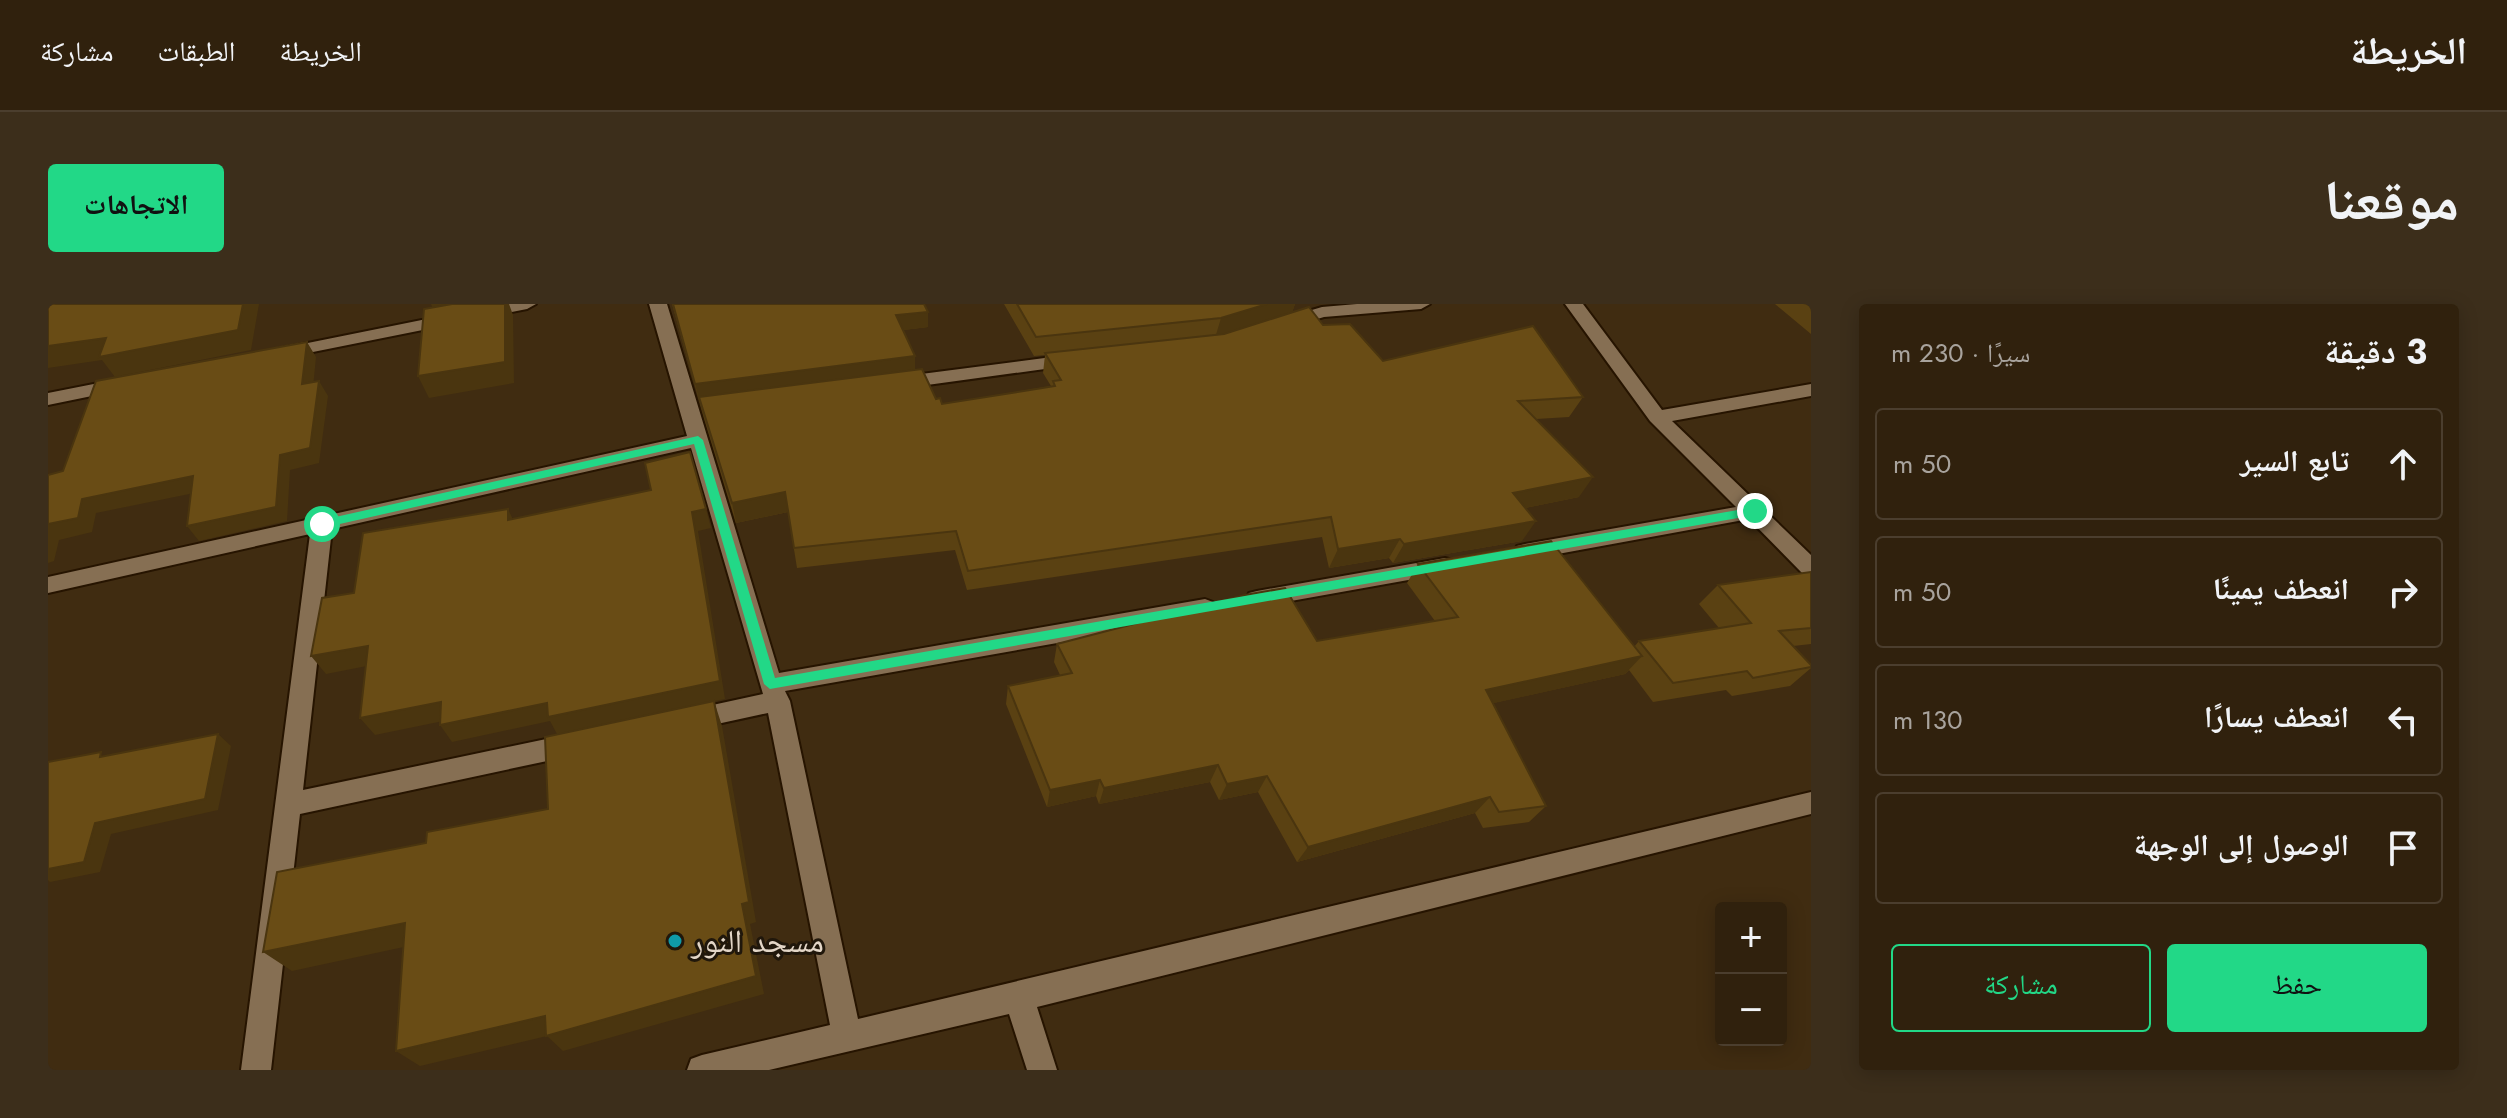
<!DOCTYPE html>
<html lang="ar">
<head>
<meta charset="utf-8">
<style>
  :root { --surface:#30210d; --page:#3c2e1b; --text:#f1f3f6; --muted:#a8a39d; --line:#4b3e2e; --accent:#22d887 }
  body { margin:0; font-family:Jost,"Noto Naskh Arabic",sans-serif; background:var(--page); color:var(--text); direction:rtl }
  .controls { position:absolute; right:24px; bottom:24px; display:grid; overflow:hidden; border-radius:8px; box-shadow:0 4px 20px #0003 }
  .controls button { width:72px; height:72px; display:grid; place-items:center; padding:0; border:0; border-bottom:2px solid var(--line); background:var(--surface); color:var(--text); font:40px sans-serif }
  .stop { position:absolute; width:24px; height:24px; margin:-18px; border:6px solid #22d887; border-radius:50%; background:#fff }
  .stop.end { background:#22d887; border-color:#fff; box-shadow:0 2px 8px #0008 }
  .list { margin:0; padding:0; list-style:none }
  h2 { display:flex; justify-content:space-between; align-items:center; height:104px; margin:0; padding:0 32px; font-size:34px }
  h2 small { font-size:26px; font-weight:400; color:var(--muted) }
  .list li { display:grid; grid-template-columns:52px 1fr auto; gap:24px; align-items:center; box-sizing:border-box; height:112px; margin:0 16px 16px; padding:0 16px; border:2px solid var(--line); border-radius:8px }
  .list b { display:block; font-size:30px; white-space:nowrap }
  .list em { font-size:26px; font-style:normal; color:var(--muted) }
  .actions { display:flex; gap:16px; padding:24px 32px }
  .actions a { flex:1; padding:18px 0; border:2px solid var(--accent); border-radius:8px; text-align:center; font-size:28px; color:var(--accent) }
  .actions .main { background:var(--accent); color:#111 }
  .icon { flex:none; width:44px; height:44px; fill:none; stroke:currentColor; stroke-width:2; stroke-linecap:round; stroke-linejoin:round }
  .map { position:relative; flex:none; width:1763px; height:766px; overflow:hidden; direction:ltr; border-radius:8px }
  header { display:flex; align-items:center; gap:48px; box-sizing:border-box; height:112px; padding:0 40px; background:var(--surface); border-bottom:2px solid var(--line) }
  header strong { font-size:38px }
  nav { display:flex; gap:44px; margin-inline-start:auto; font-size:28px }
  .intro { display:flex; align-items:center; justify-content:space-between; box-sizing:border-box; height:192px; padding:0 48px }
  h1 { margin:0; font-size:56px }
  .button { padding:20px 36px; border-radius:8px; background:var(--accent); color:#111; font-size:28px; font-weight:700 }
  main { display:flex; gap:48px; padding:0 48px }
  aside { flex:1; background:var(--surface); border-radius:8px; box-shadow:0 4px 20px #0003 }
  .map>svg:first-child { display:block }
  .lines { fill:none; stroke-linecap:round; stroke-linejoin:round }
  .minor-casing { stroke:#261400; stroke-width:4 }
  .minor { fill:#866f53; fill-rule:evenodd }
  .wall { fill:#5a4112 }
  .shaded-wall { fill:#4a350f }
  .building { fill:#694c15; stroke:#4a350f; stroke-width:2 }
  .route { fill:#22d887 }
  .culture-dot { fill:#0f9aa8; stroke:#20170b; stroke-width:3 }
  .labels { text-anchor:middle; stroke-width:6; stroke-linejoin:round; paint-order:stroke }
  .poi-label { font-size:32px; fill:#e3d6c7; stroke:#20170b; text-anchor:start }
</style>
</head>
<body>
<header>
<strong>الخريطة</strong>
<nav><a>الخريطة</a><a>الطبقات</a><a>مشاركة</a></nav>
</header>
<div class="intro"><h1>موقعنا</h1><a class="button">الاتجاهات</a></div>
<main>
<aside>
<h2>3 دقيقة<small>سيرًا · 230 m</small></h2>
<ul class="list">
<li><svg class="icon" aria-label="ahead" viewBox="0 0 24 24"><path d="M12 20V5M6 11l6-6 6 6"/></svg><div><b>تابع السير</b></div><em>50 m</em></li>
<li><svg class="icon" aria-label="right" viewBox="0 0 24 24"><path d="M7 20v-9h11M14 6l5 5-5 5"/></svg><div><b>انعطف يمينًا</b></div><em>50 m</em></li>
<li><svg class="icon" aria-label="left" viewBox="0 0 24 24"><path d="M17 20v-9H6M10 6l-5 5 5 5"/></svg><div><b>انعطف يسارًا</b></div><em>130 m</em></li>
<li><svg class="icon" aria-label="arrive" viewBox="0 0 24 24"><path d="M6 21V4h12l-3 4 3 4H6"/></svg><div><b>الوصول إلى الوجهة</b></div></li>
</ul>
<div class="actions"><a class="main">حفظ</a><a>مشاركة</a></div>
</aside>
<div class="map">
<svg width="1763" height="766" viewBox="0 0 1763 766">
  <rect width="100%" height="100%" fill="#402c11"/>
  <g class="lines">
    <g class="minor-casing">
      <path id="minor" d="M453,0h35l-9,5 -249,50 -9,-5 9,-5z
        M601,0h18l112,369 426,-74 8,3 3,6 -3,6 -8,3 -420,74 5,10 68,318 953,-227v22l-774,193 20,63h-30l-18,-56 -240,56h-82l4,-11 11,-4 128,-30 -62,-312 -83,18 -9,-3 -3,-7 3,-7 9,-3 78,-17 -72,-246 -359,81 -29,261 272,-57 9,4 4,7 -4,7 -9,4 -275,59 -29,256h-30l69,-536 -262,59v-16l639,-141z
        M1309,0h73l-9,5 -97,8 -40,12 -9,-5 3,-4 44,-13z
        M1517,0h18l79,106 149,-26v12l-139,25 139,134v21l-8,-2 -54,-55 -224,41 -8,-2 -3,-6 3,-6 8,-2 211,-37 -86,-86z
        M1027,50l9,6 -3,4 -183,25 -9,-6 9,-6z
        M76,74l9,6 -2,4 -83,17v-12z
        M1397,254l8,2 3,6 -3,6 -196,35 -8,-2 -3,-6 3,-6 8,-2z"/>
    </g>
    <use href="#minor" class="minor"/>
  </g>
  <path class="wall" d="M624,0h252l4,8v15l-25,3 12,26v14l21,29 6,5 109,-18 -8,-13 2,-18 -11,1 -30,-52h291l-3,8 31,13 60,36 200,36 -14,20 -33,2 43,78 -54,11 -3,33 -129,22 -4,-5 -60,10 -7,-31 -355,53 -12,-40 -158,18 -9,-56 -52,11 -32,-105z
    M1727,0h36v30z
    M1370,260l216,83 5,-6 80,-13 -20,-24 19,-19 93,-13v72l-18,2 18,19v3l-21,18 -58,10 -6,-6 -73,12 -24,-32 -4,4 -132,29 53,103 -17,16 -46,6 -8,-15 -178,49 -39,-70 -39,8 -9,-18 -111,22 -3,-8 -49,11 -41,-103 2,-18 52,-11 -6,-13 3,-18 260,-3 118,-20 -28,-38z"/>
  <path class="shaded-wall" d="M195,0h16l-8,46 -136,27 -13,-17 -54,8v-22z
    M383,0h64l-60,10z
    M457,0h4l4,11 1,68 -85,15 -11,-22z
    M1219,0h28l-3,9 -77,25 6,-20z
    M880,8v15l-31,4 -1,-16z
    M259,38l9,15 -4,41 -10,-14z
    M867,52v16l-216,28 -4,-16z
    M271,77l9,15 -9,67 -29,7 -3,51 -88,20 -12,-15 93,-71z
    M145,172l11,15 -108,22 -4,19 -33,8 -5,21 -6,2v-39l34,-25z
    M1545,173l-14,20 -79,16 13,-20z
    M737,188l3,20 -52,11 -4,-20z
    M460,205l9,19 -9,-8z
    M658,205l5,19 -13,3 27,168 -11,2 8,25 34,196 -6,2 14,70 -201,57 -16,-15 -127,30 -24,-15 149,-35 12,-282 -7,-13 -98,21 -12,-17 252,-213z
    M1488,217l-14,20 -129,22 11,-19z
    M1352,235l-11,19 -60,10 9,-19z
    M320,342l14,17 -56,11 -15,-18z
    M1594,352l-17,18 -153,34 14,-18z
    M393,398l12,17 -78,16 -15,-17z
    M170,430l13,12 -13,64 -107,24 -11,38 -50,10 -2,-2v-11l47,-46z
    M1170,461l-8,17 -111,22 5,-16z
    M1219,472l-9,16 -39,8 8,-16z
    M1052,476l-4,16 -49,11 3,-17z
    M1442,493l-15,16 -178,49 11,-15z
    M357,619l22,19 -135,29 -29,-19z"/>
  <path class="building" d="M0,0h195l-5,26 -139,27 7,-19 -58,8z
    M404,0h53v58l-87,14 6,-67z
    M625,0h251l4,8 -32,3 19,41 -220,28z
    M969,0h250l-46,14 -185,19z
    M1261,3l14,18 27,-1 33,37 150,-35 50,71 -65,4 75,76 -80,16 23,28 -132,23 -4,-5 -62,10 -7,-32 -363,54 -12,-40 -162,17 -9,-56 -53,11 -33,-106 223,-28 14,30 4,-1 2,6 113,-18 -2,-5 8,-1 -16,-27 179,-19z
    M259,38l-5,42 17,-3 -9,67 -30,7 -4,52 -89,19 6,-50 -111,23 -4,19 -30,6v-49l15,-4 33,-90z
    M642,148l16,57 -14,3 28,169 -172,36 -1,-14 -107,22 1,-23 -81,16 8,-72 -57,10 11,-58 32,-5 9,-60 145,-24v11l143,-30 -6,-27z
    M1503,237l91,115 -156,34 60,116 -47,6 -9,-15 -182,50 -41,-71 -40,8 -9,-19 -114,23 -4,-8 -50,10 -42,-104 64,-13 -15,-29 188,-49 40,-7 32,53 141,-24 -40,-53z
    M1763,268v56l-32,3 32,34v2l-58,11 -6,-7 -74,12 -34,-42 112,-18 -33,-38z
    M666,397l35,201 -7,2 14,72 -210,60 -1,-20 -149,35 9,-128 -142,29 14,-80 149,-29 1,-11 121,-23 -3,-72z
    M170,430l-13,65 -110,24 -11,39 -36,7v-107l53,-10 -1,5z"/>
  <path class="route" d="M650,132l5,4 72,238 980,-171 6,4 -6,4 -985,174 -6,-5 -70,-240 -372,84 -6,-4 6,-4z"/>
  <circle class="culture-dot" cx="627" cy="637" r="8"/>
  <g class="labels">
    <g class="poi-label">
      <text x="643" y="648">مسجد النور</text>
    </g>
  </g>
</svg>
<div class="controls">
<button>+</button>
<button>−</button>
</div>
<div class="stop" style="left:274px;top:220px"></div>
<div class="stop end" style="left:1707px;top:207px"></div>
</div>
</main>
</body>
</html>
